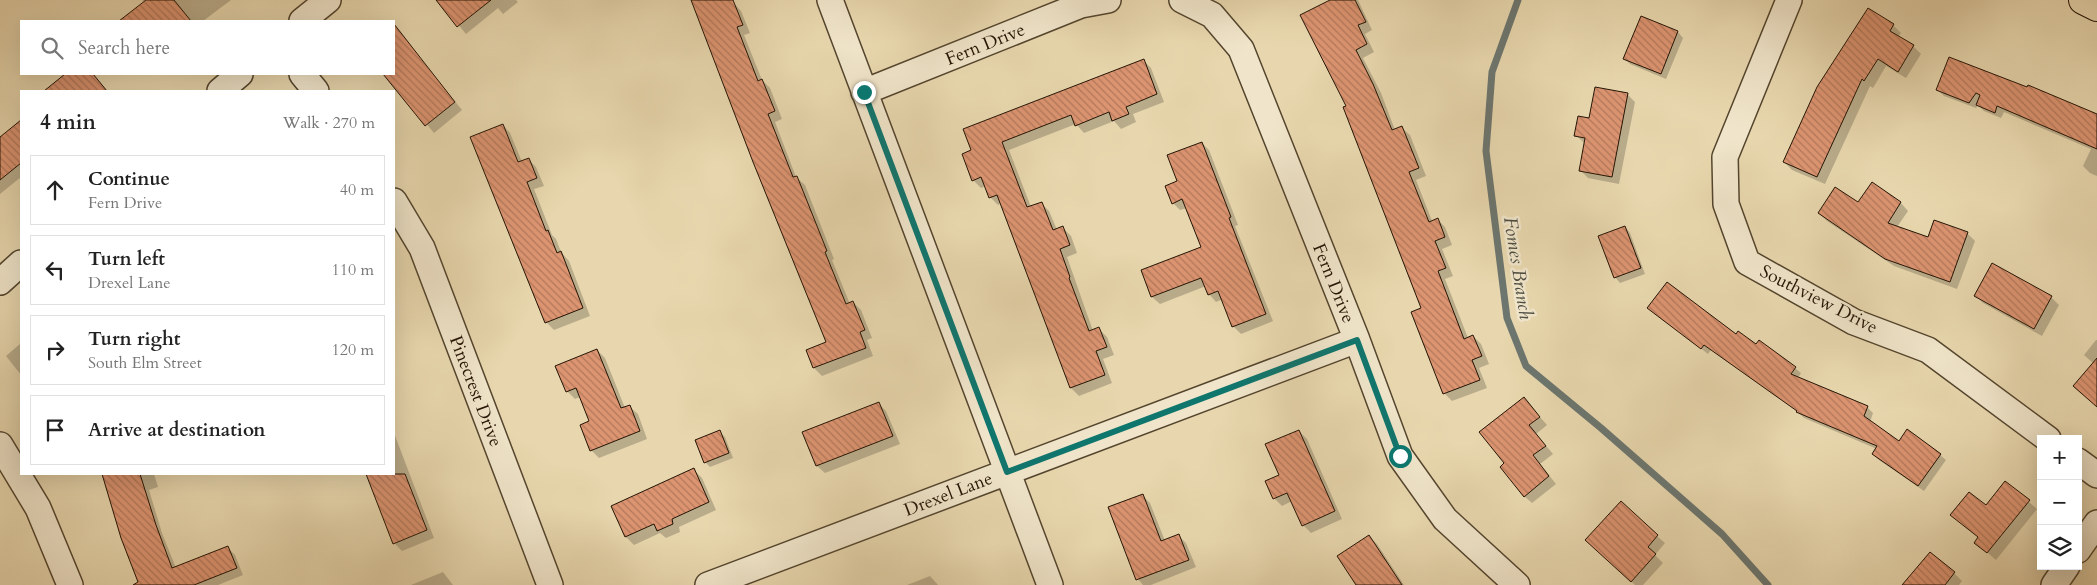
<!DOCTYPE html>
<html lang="en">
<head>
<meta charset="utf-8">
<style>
  :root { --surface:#fff; --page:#f2f2f2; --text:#222; --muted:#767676; --line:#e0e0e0 }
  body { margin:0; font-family:Cardo,serif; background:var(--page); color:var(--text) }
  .controls { position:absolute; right:15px; bottom:15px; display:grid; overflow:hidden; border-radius:0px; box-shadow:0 5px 20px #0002 }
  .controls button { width:45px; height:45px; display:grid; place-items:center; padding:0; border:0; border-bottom:1px solid var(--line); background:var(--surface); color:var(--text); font:25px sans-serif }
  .stop { position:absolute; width:15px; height:15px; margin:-11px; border:4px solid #0f766e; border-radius:50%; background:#fff }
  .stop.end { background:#0f766e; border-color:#fff; box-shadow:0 1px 5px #0008 }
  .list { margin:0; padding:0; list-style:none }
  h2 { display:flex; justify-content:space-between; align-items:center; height:65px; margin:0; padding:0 20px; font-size:21px }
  h2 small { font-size:16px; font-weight:400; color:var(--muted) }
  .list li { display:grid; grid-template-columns:32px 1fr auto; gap:15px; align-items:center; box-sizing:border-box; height:70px; margin:0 10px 10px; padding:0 10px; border:1px solid var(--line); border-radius:0px }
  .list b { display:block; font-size:19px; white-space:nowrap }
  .list p { margin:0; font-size:16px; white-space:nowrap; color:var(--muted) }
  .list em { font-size:16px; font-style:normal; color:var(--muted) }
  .icon { flex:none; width:28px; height:28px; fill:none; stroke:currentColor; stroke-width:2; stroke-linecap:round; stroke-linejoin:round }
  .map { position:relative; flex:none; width:2097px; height:585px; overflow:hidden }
  .search { position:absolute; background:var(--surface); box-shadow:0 5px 20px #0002; left:20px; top:20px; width:375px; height:55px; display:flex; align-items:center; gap:12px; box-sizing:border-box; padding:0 18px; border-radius:0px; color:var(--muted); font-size:19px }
  .panel { position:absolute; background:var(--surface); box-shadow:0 5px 20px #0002; left:20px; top:90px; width:375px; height:385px; border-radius:0px }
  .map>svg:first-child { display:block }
  .shadow { fill:#0003 }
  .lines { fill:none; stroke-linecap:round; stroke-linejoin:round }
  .stream { stroke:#6c766f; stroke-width:7 }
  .building { fill:url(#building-back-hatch); stroke:#231404 }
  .minor-casing { stroke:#54452e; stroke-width:28 }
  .major-casing { stroke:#231404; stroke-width:30 }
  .minor { stroke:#f0e5ca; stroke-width:25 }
  .major { stroke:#e8d7ae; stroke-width:28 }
  .route { stroke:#0f766e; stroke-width:6 }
  .labels { text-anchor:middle; stroke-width:5; stroke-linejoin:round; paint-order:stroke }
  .street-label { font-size:18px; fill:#231404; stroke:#f0e5ca }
  .water-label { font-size:19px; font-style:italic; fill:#4d4d42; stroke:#f0e5ca }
</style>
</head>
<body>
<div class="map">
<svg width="2097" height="585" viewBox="0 0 2097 585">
  <defs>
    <pattern id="building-back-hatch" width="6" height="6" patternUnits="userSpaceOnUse" patternTransform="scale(1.25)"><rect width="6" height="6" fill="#dc9471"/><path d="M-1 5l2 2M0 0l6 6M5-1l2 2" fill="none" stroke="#b2785b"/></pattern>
  </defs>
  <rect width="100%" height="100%" fill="#e8d7ae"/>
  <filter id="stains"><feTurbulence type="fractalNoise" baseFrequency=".004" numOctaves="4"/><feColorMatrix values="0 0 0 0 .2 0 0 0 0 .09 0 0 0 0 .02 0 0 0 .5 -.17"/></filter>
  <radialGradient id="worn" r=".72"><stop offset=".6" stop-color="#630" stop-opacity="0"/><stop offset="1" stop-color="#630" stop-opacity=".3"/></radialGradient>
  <path class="shadow" d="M142,0h89l-28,21h-82l24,-18z
    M438,0h78l2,2 -15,12 -5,-6 -32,26z
    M692,0h39l10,11 9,22 -6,2 18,45 8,8 12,31 -7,3 21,55 9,8 29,74 -2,1 18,44 3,-2 8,8 11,28 -5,2 6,16 -51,20 -8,-8 -6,-17 19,-8z
    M1333,0h25l14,30 -7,4 9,18 -11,6 18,35 14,37 7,-2 8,7 16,41 -10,4 16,41 5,-2 8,8 7,18 -10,4 11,27 -8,3 23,59 5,-2 8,8 8,20 -10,4 8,20 -35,13 -8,-8 -21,-84 -75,-202z
    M1641,18l37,14 5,6 -17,41 -36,-15 -5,-5z
    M1893,25l8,8 -3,4 15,9 8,8 -15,24 -20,-12 -13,22 -3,-2 -45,98 -33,-14 -8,-8z
    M397,30l65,80 -28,23 -49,-59h9v-41z
    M1950,59l147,58v59l-7,-3 -7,-7 8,-17 -87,-37 -3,6 -17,-7 -6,-6 -2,3 -32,-12 -6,-6z
    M1143,60l8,8 13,34 -31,12 3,8 -15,7 -7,-8 -30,12 -8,-9 -67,26 22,57 10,-4 8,8 8,19 6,-2 8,8 6,17 -10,4 26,74 6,-2 8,8 7,18 -11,4 9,24 -33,13 -8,-8 -70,-185 -3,2 -8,-8 -4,-11 -5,2 -8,-8 -10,-25z
    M67,74h7l3,2 3,-2h12l15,17h-61z
    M1627,94l8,8 -16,82 -31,-6 -8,-8 5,-26 -9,-9 14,-16z
    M21,121v56l-21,17v-56z
    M503,125l7,8 12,29 6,-3 8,8 8,19 -10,3 18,46 4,4 5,13 8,9 21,55 -36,14 -8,-8z
    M1202,143l7,7 29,75 -3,1 38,95 -32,13 -8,-8 -10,-27 -7,3 -7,-8 -3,-8 -46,18 -8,-7 -10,-26 60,-23 -15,-40 -7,2 -7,-7 6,-21z
    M1872,184l29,19 7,8 -11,16 32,12 38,-6 8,8 -18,48 -63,-23 -67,-45 -8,-8 39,-9z
    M1625,227l5,6 15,41 -25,9 -5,-6z
    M1975,295l76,2 8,8 -17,31 -59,-33z
    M1649,308l87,28 21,9 38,23 6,5 -3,5 69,29 6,6 -3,9 29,21 41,12 6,5 -22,31 -45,-31 -6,-6 4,-5 -73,-31 -6,-6 -87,-62 -3,4z
    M2096,340h1v66l-3,-42 -10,-9z
    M21,343v32l-15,-19z
    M597,350l8,8 20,50 5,-1 8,7 9,25 -48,19 -8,-8 -1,-29 -10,-24 -5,2 -8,-8z
    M1524,399l23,26 -11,9 17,20 -13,10 16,20 -24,19 -8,-7 -18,-32z
    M878,403l8,8 14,33 -75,29 -8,-7z
    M1299,431l8,8 35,80 -31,14 -8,-8 -11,-24 -10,5 -8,-8 6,-22z
    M720,432l5,5 8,21 -23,9 -5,-5z
    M394,433l40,105 -32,13 -8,-8 -27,-69h27z
    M694,470l8,8 14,32 -37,17 1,5 -14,6 -6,-5 -26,12 -8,-8 -13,-31z
    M103,474h51l4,13 -9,3 13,43 14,35 52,-20 7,7 8,20 -25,10h-77l-19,-47z
    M2006,482l31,27 -41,51 -20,-17 3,-5 -27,-23 34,-8z
    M1142,495l8,8 15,38 13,-6 8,8 10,24 -45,18h-8l-5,-6z
    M1369,536l8,8 27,41h-46z
    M1657,536l8,7 -10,12 8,8 -20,22h-8l-40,-37z
    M443,572l10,13h-42z
    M1954,573l8,8 -3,4h-55z
    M930,576l8,9h-31z"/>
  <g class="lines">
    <path class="stream" d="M1518,0l-26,72 -6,79 21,167 19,48 75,62 121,106 46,51"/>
  </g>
  <path class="building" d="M146,0h28l17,21h-72z
    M436,0h55l-34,27z
    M691,0h42l10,25 -6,2 21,54 4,-2 13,32 -7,3 25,63 4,-1 30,75 -2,1 21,52 7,-3 12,29 -5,2 6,16 -53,20 -7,-18 20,-8 -73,-180z
    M1330,0h25l11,22 -8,3 9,19 -11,6 17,34 19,46 10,-4 17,42 -10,4 20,50 9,-4 7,19 -10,4 11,27 -8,3 26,68 9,-4 9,21 -10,4 8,20 -37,14 -32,-82 10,-4 -78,-201 3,-1 -46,-91z
    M1868,8l26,16 -4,7 24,14 -16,27 -20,-13 -14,22 -2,-2 -45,98 -34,-15 34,-75z
    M1641,16l37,15 -17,43 -38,-15z
    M394,24l61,78 -30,24 -42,-52h11z
    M1949,57l78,30 1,-2 69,29v35l-100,-43 -2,7 -19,-8 4,-10 -4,-2 -7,10 -33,-13z
    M1144,59l13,35 -31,13 3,7 -17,7 -3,-9 -34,14 -4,-11 -69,27 25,65 15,-5 11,28 10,-4 7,19 -10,4 10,28 -1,1 20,53 10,-4 8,20 -11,4 9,24 -35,13 -73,-193 -8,3 -8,-21 -9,4 -10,-27 9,-4 -8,-21z
    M65,74h28l14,17h-63z
    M1595,87l33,6 -16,84 -33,-6 6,-33 -11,-2 4,-20 11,2z
    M21,120v43l-21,17v-43z
    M503,124l15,38 11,-4 8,20 -10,4 19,49 2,-1 9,23 4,-2 22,57 -38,15 -75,-186z
    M1202,142l29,75 -2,1 37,96 -34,13 -14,-36 -10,4 -7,-17 -50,19 -10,-27 60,-23 -19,-48 -10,5 -7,-18 12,-5 -10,-26z
    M1872,182l29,20 -13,21 40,14 6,-17 34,12 -18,50 -65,-23 -67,-46 17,-26 23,15z
    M1625,226l16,42 -27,10 -16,-42z
    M1992,263l60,33 -18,33 -60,-33z
    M1667,282l69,52 2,-3 18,13 3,-4 37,27 -5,7 77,32 -4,10 35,25 8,-12 34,25 -23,32 -46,-32 5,-8 -81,-34 1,-1 -93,-66 -3,4 -54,-41z
    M597,349l24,59 9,-3 10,26 -50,20 -10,-26 9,-4 -13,-33 -10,4 -11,-26z
    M2097,358v49l-24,-21z
    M1524,397l16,20 -11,8 17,21 -13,9 16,21 -25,21 -24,-30 4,-4 -25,-31z
    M879,402l14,34 -77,30 -14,-34z
    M720,430l9,23 -25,10 -9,-23z
    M1299,430l36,81 -33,15 -15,-33 -14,6 -8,-18 14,-6 -14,-31z
    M694,468l15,34 -37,17 1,5 -16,7 -3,-7 -29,13 -14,-31z
    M102,474h38l16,51 16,43 56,-22 9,22 -43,17h-61l5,-3 -17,-44z
    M366,474h39l22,56 -34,14z
    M2005,481l25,19 -43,53 -13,-10 4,-6 -28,-22 19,-23 17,13z
    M1143,494l18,47 18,-7 10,26 -53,20 -28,-73z
    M1621,501l37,34 -10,12 8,7 -25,28 -46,-42z
    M1369,535l33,50h-46l-19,-29z
    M1930,552l25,20 -10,13h-43z"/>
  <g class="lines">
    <g class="minor-casing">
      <path id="minor" d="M830,0l220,585
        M1182,0l30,15 29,34 116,291 43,116 45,63 72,66
        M1789,0l-64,157 1,47 21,58 107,60 74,28 120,89
        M302,21l26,-21
        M302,74l14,17
        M220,91l20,-17
        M864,92l217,-87 27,-5
        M394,201l28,47 128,337
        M0,282l21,-19
        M0,445l38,63 32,77
        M2078,461l19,14
        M2078,550l19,-27
        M708,585l649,-245
        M2054,585l13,-19"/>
    </g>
    <g class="major-casing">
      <path id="major" d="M2083,0l14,7"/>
    </g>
    <use href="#minor" class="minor"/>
    <use href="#major" class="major"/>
  </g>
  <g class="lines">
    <path class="route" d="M864,92l143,380 350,-132 43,116"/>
  </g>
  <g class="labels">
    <g class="street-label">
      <text transform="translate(985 44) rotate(-22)" y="6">Fern Drive</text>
      <text transform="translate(1334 283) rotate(68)" y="6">Fern Drive</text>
      <text transform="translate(1819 299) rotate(27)" y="6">Southview Drive</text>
      <text transform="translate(476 391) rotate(69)" y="6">Pinecrest Drive</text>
      <text transform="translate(948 494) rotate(-21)" y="6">Drexel Lane</text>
    </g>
    <g class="water-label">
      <text transform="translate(1519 268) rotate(81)" y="7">Fomes Branch</text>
    </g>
  </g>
  <rect width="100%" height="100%" filter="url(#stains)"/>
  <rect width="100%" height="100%" fill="url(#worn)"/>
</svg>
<div class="controls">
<button>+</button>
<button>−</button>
<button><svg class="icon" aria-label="layers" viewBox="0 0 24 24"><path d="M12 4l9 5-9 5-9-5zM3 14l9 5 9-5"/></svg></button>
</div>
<div class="stop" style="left:1400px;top:456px"></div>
<div class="stop end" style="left:864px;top:92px"></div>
<div class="search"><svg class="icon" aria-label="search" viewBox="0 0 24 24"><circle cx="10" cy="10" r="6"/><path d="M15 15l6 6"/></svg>Search here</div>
<section class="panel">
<h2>4 min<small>Walk · 270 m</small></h2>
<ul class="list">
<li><svg class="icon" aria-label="ahead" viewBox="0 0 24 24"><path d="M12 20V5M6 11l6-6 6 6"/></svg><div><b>Continue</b><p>Fern Drive</p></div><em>40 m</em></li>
<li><svg class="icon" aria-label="left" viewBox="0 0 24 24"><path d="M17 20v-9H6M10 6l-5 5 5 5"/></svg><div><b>Turn left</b><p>Drexel Lane</p></div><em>110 m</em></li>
<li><svg class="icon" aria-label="right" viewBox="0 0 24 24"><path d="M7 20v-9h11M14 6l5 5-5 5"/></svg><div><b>Turn right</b><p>South Elm Street</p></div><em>120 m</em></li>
<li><svg class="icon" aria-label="arrive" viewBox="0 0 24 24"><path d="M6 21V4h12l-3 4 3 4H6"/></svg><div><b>Arrive at destination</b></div></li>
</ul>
</section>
</div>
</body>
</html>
